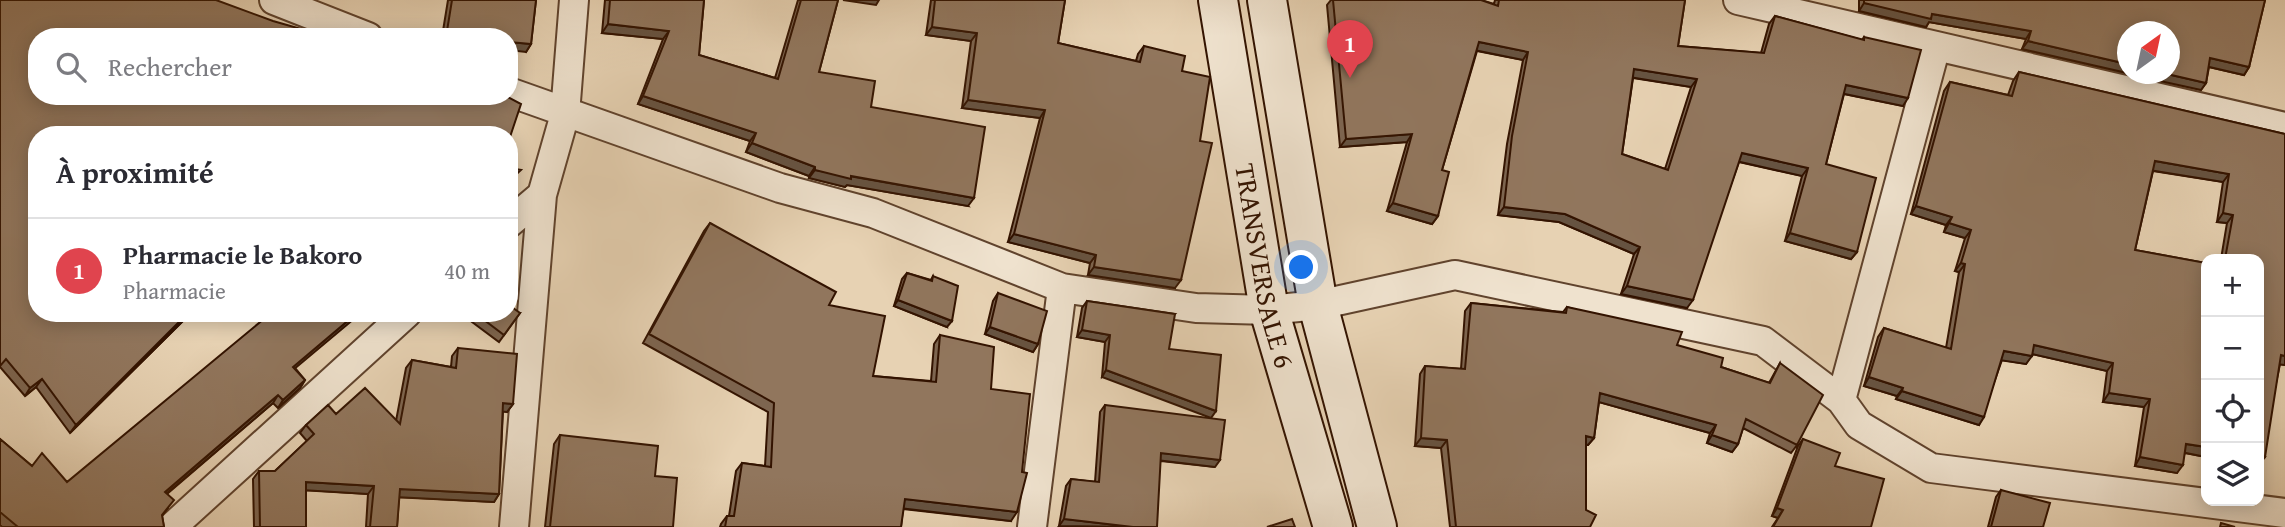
<!DOCTYPE html>
<html lang="fr">
<head>
<meta charset="utf-8">
<style>
  :root { --surface:#fff; --page:#f7f7f7; --text:#2b2b33; --muted:#7c7c81; --line:#e1e1e2; --accent:#d93025 }
  body { margin:0; font-family:"Gentium Book Plus",serif; background:var(--page); color:var(--text) }
  .controls { position:absolute; right:21px; bottom:21px; display:grid; overflow:hidden; border-radius:14px; box-shadow:0 4px 18px #0003 }
  .controls button { width:63px; height:63px; display:grid; place-items:center; padding:0; border:0; border-bottom:2px solid var(--line); background:var(--surface); color:var(--text); font:35px sans-serif }
  .compass { position:absolute; left:2117px; top:21px; width:63px; height:63px; border-radius:50%; background:var(--surface); box-shadow:0 4px 18px #0003; rotate:33deg }
  .you { position:absolute; left:1302px; top:268px; width:24px; height:24px; margin:-18px; border:5px solid #fff; border-radius:50%; background:#1a73e8; box-shadow:0 0 0 10px #1a73e833 }
  .badge { display:grid; place-items:center; width:46px; height:46px; border-radius:50%; background:var(--accent); color:#fff; font-size:23px; font-weight:700 }
  .pin { position:absolute; translate:-50% -58px; filter:drop-shadow(0 2px 4px #0008) }
  .pin::after { content:''; position:absolute; top:37px; width:24px; height:21px; background:inherit; clip-path:polygon(0 0,100% 0,50% 100%) }
  .list { margin:0; padding:0; list-style:none }
  h2 { display:flex; justify-content:space-between; align-items:center; height:91px; margin:0; padding:0 28px; font-size:30px }
  h2 small { font-size:23px; font-weight:400; color:var(--muted) }
  .list li { display:grid; grid-template-columns:46px 1fr auto; gap:21px; align-items:center; box-sizing:border-box; height:105px; padding:0 28px; border-top:2px solid var(--line) }
  .list b { display:block; font-size:26px; white-space:nowrap }
  .list p { margin:0; font-size:23px; white-space:nowrap; color:var(--muted) }
  .list em { font-size:23px; font-style:normal; color:var(--muted) }
  .icon { flex:none; width:38px; height:38px; fill:none; stroke:currentColor; stroke-width:2; stroke-linecap:round; stroke-linejoin:round }
  .map { position:relative; flex:none; width:2285px; height:527px; overflow:hidden }
  .search { position:absolute; background:var(--surface); box-shadow:0 4px 18px #0003; left:28px; top:28px; width:490px; height:77px; display:flex; align-items:center; gap:18px; box-sizing:border-box; padding:0 24px; border-radius:28px; color:var(--muted); font-size:26px }
  .panel { position:absolute; background:var(--surface); box-shadow:0 4px 18px #0003; left:28px; top:126px; width:490px; height:196px; border-radius:28px }
  .map>svg:first-child { display:block }
  .lines { fill:none; stroke-linecap:round; stroke-linejoin:round }
  .minor-casing { stroke:#60432d; stroke-width:32 }
  .secondary-casing { stroke:#331300; stroke-width:42 }
  .minor { stroke:#efe2ce; stroke-width:28 }
  .secondary { stroke:#efe2ce; stroke-width:38 }
  .wall { fill:#7d6550; stroke:#331300; stroke-width:2; fill-rule:evenodd }
  .shaded-wall { fill:#665341; stroke:#331300; stroke-width:2 }
  .building { fill:#91765d; stroke:#331300; stroke-width:2; fill-rule:evenodd }
  .labels { text-anchor:middle; stroke-width:7; stroke-linejoin:round; paint-order:stroke }
  .street-label { font-size:28px; fill:#331300; stroke:#efe2ce }
</style>
</head>
<body>
<div class="map">
<svg width="2285" height="527" viewBox="0 0 2285 527">
  <rect width="100%" height="100%" fill="#e7d2b3"/>
  <filter id="stains"><feTurbulence type="fractalNoise" baseFrequency=".00286" numOctaves="4"/><feColorMatrix values="0 0 0 0 .2 0 0 0 0 .09 0 0 0 0 .02 0 0 0 .5 -.17"/></filter>
  <radialGradient id="worn" r=".72"><stop offset=".6" stop-color="#630" stop-opacity="0"/><stop offset="1" stop-color="#630" stop-opacity=".3"/></radialGradient>
  <g class="lines">
    <g class="minor-casing">
      <path id="minor" d="M274,0l94,37
        M1738,0l547,127
        M509,92l271,96 93,25 189,75 134,20 73,2 49,-5 137,-30 308,66 78,59 18,25 72,43 354,45
        M509,223l33,-28
        M1841,400l95,-354
        M172,527l235,-214
        M514,527l28,-332 23,-81 9,-114
        M1032,527l30,-239"/>
    </g>
    <g class="secondary-casing">
      <g id="secondary">
        <path id="s1" d="M1218,0l51,310 64,217"/>
        <path d="M1267,0l51,305 59,222"/>
      </g>
    </g>
    <use href="#minor" class="minor"/>
    <use href="#secondary" class="secondary"/>
  </g>
  <path class="wall" d="M448,0h88l-5,44 -5,8 -17,-15h-67z
    M605,0h99l-5,55 76,23 23,-78h40l-19,72 52,35 97,99 -121,-21 -2,2 -36,-9v-2l-63,-24 4,-11 -112,-37 25,-65 -61,-6z
    M931,0h134l-7,43 78,18 2,-7 6,-8 38,25 -7,217 -87,-13 2,-12 -82,-21 32,-124 -78,-10 9,-67 -45,-6z
    M1331,0h150l13,4 1,-4h190l-7,46 83,7 8,-29 6,-8 87,24 2,-3 39,69 -59,-12 -18,70 31,88 -6,7 -66,-18 17,-65 -63,-14 -52,146 -66,-14 13,-40 -75,-32 -61,-7 9,-71 16,-84 -46,-9 -35,119 -4,46 -6,8 -45,-13 20,-69 -67,5 -13,-142zM1633,78l58,9 -26,82 -43,-15z
    M1859,0h406l-16,67 -5,8 -35,-8 -3,16 -5,7 -179,-41 4,-10 -97,-17 -3,5 -67,-16z
    M37,37v276h154l-121,120 -34,-46 -11,9 -25,-29z
    M2019,72l266,62v231l-5,-1 -21,101v-206h-38l6,-36 -10,-1 6,-40 -70,-11 -18,79 71,13v194l-21,-4 -8,20 -42,-7 9,-59 -41,-5 4,-31 -75,-17 -6,10 -24,-4 -23,65 -83,-26 1,-3 -33,-10 14,-49 6,-9 62,20 13,-76 -4,-1 10,-33 -21,-6 2,-7 -35,-11 33,-123 6,-9 58,13 5,-14z
    M710,223l119,82 44,71 58,5 3,-37 6,-9 51,54 20,132 -108,-12 -2,18h-181l1,-3 6,-8h2l7,-45 6,-8 23,3 3,-54 -125,-69 61,-112z
    M907,273l24,7 2,-4 14,51 -53,-21 8,-27z
    M998,293l40,51 -5,8 -48,-18 8,-33z
    M1087,301l88,13 -73,63 3,-35 -28,-5 5,-29z
    M1471,303l92,9 4,-5 110,38 44,22 48,16 11,-20 17,82 -6,8 -48,-25 -5,16 -6,8 -25,-9 3,-10 -111,-31 -5,36 -6,7h-2v65l4,17h-140l-9,-79 -26,-2 5,-72 5,-8 36,3 4,-58z
    M460,313h60l-21,29z
    M458,348l55,56 -6,8 -4,-1 -4,83 -5,8 -95,-5 -2,30h-31l2,-33 -62,-4v37h-52l-1,-48 6,-8h16l32,-30 -7,-8 6,-8 30,-11 60,7 10,-53 6,-8 39,7 1,-11z
    M295,368l10,12 -5,8 -22,20 -5,-5 -106,91 1,14 -6,8 2,11h-162l-2,-2v-86l32,27 35,16z
    M1105,405l110,62 -54,-6 -102,65 7,-40 5,-7 24,3 5,-70z
    M560,435l95,41 18,51h-128l9,-83z
    M1803,439l32,27 36,61h-99l6,-9 -6,-2 26,-70z
    M2001,490l42,37h-55l8,-30z"/>
  <path class="shaded-wall" d="M843,0h36l-3,5z
    M1864,3l68,11 99,17 -5,8 -97,-17 -3,5 -67,-16z
    M608,24l61,7 -6,8 -61,-6z
    M932,27l45,6 -6,8 -45,-6z
    M2028,41l99,23v9l-105,-24z
    M509,42l22,2 -5,8 -17,-2z
    M1479,42l49,10 -5,8 -49,-10z
    M2210,58l39,9 -5,8 -39,-9z
    M1634,69l63,10 -6,8 -62,-10z
    M2128,74h39l39,9 -5,7z
    M1846,85l62,13 -5,8 -63,-13z
    M643,96l113,37 -6,8 -112,-37z
    M968,100l77,10 -5,8 -78,-10z
    M1412,134l-5,8 -67,5 6,-8z
    M752,143l63,24 -6,9 -63,-24z
    M1742,153l66,15 -6,8 -66,-15z
    M2155,161l74,13 -6,8 -74,-12z
    M815,170l159,28 -6,8 -121,-21 -2,2 -36,-9z
    M1393,203l45,13 -6,8 -45,-13z
    M1916,206l36,11 -6,8 -35,-11z
    M1504,207l61,7 75,33 -6,7 -75,-32 -61,-7z
    M2223,213l10,2 -6,8 -10,-1z
    M1949,223l22,7 -6,8 -21,-6z
    M1790,233l67,19 -6,7 -66,-18z
    M1014,234l82,21 -6,8 -82,-21z
    M1961,263l4,1 -6,8 -4,-1z
    M1094,267l87,13 -6,8 -87,-13z
    M1627,286l66,14 -6,8 -66,-14z
    M898,300l54,21 -5,6 -53,-21z
    M188,313h3l-121,120 6,-8z
    M357,313h4l-74,62 6,-8z
    M990,327l48,17 -5,8 -48,-18z
    M1082,330l28,5 -5,7 -28,-5z
    M2034,345l79,18 -6,8 -79,-18z
    M2004,351l28,5 -6,8 -27,-4z
    M2281,355l4,1v9l-10,-1z
    M1106,370l110,41 -5,7 -109,-41z
    M1869,377l34,11 -6,8 -33,-10z
    M42,379l-6,8 -11,9 5,-8z
    M305,380l-5,8 -22,20 5,-8z
    M1902,391l82,26 -5,8 -83,-26z
    M1600,393l116,32 -6,8 -115,-32z
    M2109,393l41,6 -6,8 -41,-5z
    M278,395l-5,8 -114,97 6,-8z
    M503,403l10,1 -6,8 -10,-1z
    M1712,435l26,9 -6,8 -25,-9z
    M1586,436l8,2 -6,7 -7,-1z
    M1421,438l26,2 -6,8 -26,-2z
    M2186,444l20,3v10l-25,-5z
    M1161,453l59,7 -5,7 -59,-7z
    M2259,456l6,1 -6,8z
    M2140,457l43,8 -6,8 -42,-7z
    M306,482l68,4 -6,8 -67,-4z
    M400,489l99,5 -5,8 -100,-5z
    M905,499l112,13 -6,9 -112,-13z
    M1777,508l6,2 -5,8 -6,-2z
    M1064,519l69,8 -74,-1z"/>
  <path class="building" d="M0,0h216l57,21 49,14v2h-285v59h469l15,8 -12,36v-5h-472v178h151l-112,112 -34,-46 -12,9 -24,-29 -6,7z
    M452,0h84l-5,44 -22,-2v-5h-63z
    M610,0h94l-5,55 79,24 23,-79h37l-19,72 56,9 -4,26 114,20 -11,71 -123,-22v3l-36,-9v-3l-63,-24 4,-10 -113,-37 26,-65 -61,-7z
    M935,0h130l-7,43 82,19 4,-16 41,10 -3,15 28,6 -10,64 12,2 -31,137 -87,-13 2,-12 -82,-21 31,-124 -77,-10 9,-67 -45,-6z
    M1333,0h148l17,6 1,-6h186l-7,46 86,7 11,-37 89,24v-3l57,13 -13,48 -62,-13 -20,79 50,14 -19,74 -67,-19 18,-65 -66,-15 -49,147 -66,-14 13,-39 -75,-33 -61,-7 8,-71 16,-84 -49,-10 -37,128 7,2 -11,44 -45,-13 19,-69 -66,5zM1634,69l63,10 -29,91 -46,-16z
    M1864,0h401l-16,67 -39,-9 -4,25 -39,-9h2v-42h-42v32l-99,-23 3,-10 -99,-17 -1,5 -67,-16z
    M2019,72l266,62v222l-4,-1 -16,102 -6,-1v-197h-34l8,-44 -10,-2 6,-39 -74,-13 -20,89 71,13v184l-20,-3 -3,21 -43,-8 10,-58 -41,-6 4,-30 -79,-18 -2,11 -28,-5 -20,66 -82,-26 1,-3 -34,-11 15,-49 67,21 14,-85 -4,-1 10,-33 -22,-7 3,-6 -36,-11 34,-124 62,14z
    M509,168l12,2 -12,11z
    M710,223l126,69 -7,13 56,11 -12,60 63,6 4,-47 54,12 -3,42 39,5 -8,78 5,1 -10,39 -112,-13 -4,28h-176l2,-11h7l8,-53 29,4 3,-64 -125,-69z
    M907,273l25,8 1,-5 25,10 -6,35 -54,-21z
    M998,293l49,18 -9,33 -48,-17z
    M1087,301l88,13 -6,35 52,6 -5,56 -110,-41 4,-35 -28,-5z
    M1471,303l95,10 1,-6 115,25 -5,13 46,13 -2,9 49,16 10,-20 43,32 -26,50 -51,-26 -8,25 -26,-9 4,-10 -116,-32 -6,45 -8,-2v74l10,5 -6,12h-134l-9,-87 -26,-2 4,-72 40,3z
    M509,305l11,8 -16,22 -29,-22h34z
    M271,313h86l-64,54 12,13 -22,20 -5,-5 -113,97 9,8 -12,15 2,12h-146l-18,-15v-73l32,27 10,-13 25,29z
    M458,348l59,6 -4,50 -10,-1 -4,91 -99,-5 -3,38h-27l4,-41 -68,-4v45h-46l-1,-56h16l39,-37 -8,-9 22,-20 8,9 29,-26 35,36 12,-64 44,8z
    M1105,405l120,15 -5,40 -59,-7 -4,74h-24l-69,-8 7,-40 28,3z
    M560,435l98,11 -3,30 22,2 -4,49h-123z
    M1803,439l37,14 -5,13 49,13 -13,48h-98l10,-17 -6,-2z
    M2001,490l49,13 -7,24h-52z
    M1292,519l3,8h-28z
    M2221,523l14,4h-15z"/>
  <g class="labels">
    <g class="street-label">
      <text dy="10" stroke="none"><textPath href="#s1" startOffset="270">TRANSVERSALE 6</textPath></text>
    </g>
  </g>
  <rect width="100%" height="100%" filter="url(#stains)"/>
  <rect width="100%" height="100%" fill="url(#worn)"/>
</svg>
<div class="controls">
<button>+</button>
<button>−</button>
<button><svg class="icon" aria-label="locate" viewBox="0 0 24 24"><circle cx="12" cy="12" r="6"/><path d="M12 2v4M12 18v4M2 12h4M18 12h4"/></svg></button>
<button><svg class="icon" aria-label="layers" viewBox="0 0 24 24"><path d="M12 4l9 5-9 5-9-5zM3 14l9 5 9-5"/></svg></button>
</div>
<svg class="compass" viewBox="-18 -18 36 36"><path d="M0-13l5 13h-10z" fill="#e53935"/><path d="M0 13l5-13h-10z" fill="#7c7c81"/></svg>
<div class="you"></div>
<div class="pin badge" style="left:1350px;top:78px;background:#e0444e">1</div>
<div class="search"><svg class="icon" aria-label="search" viewBox="0 0 24 24"><circle cx="10" cy="10" r="6"/><path d="M15 15l6 6"/></svg>Rechercher</div>
<section class="panel">
<h2>À proximité<small></small></h2>
<ul class="list">
<li><span class="badge" style="background:#e0444e">1</span><div><b>Pharmacie le Bakoro</b><p>Pharmacie</p></div><em>40 m</em></li>
</ul>
</section>
</div>
</body>
</html>
